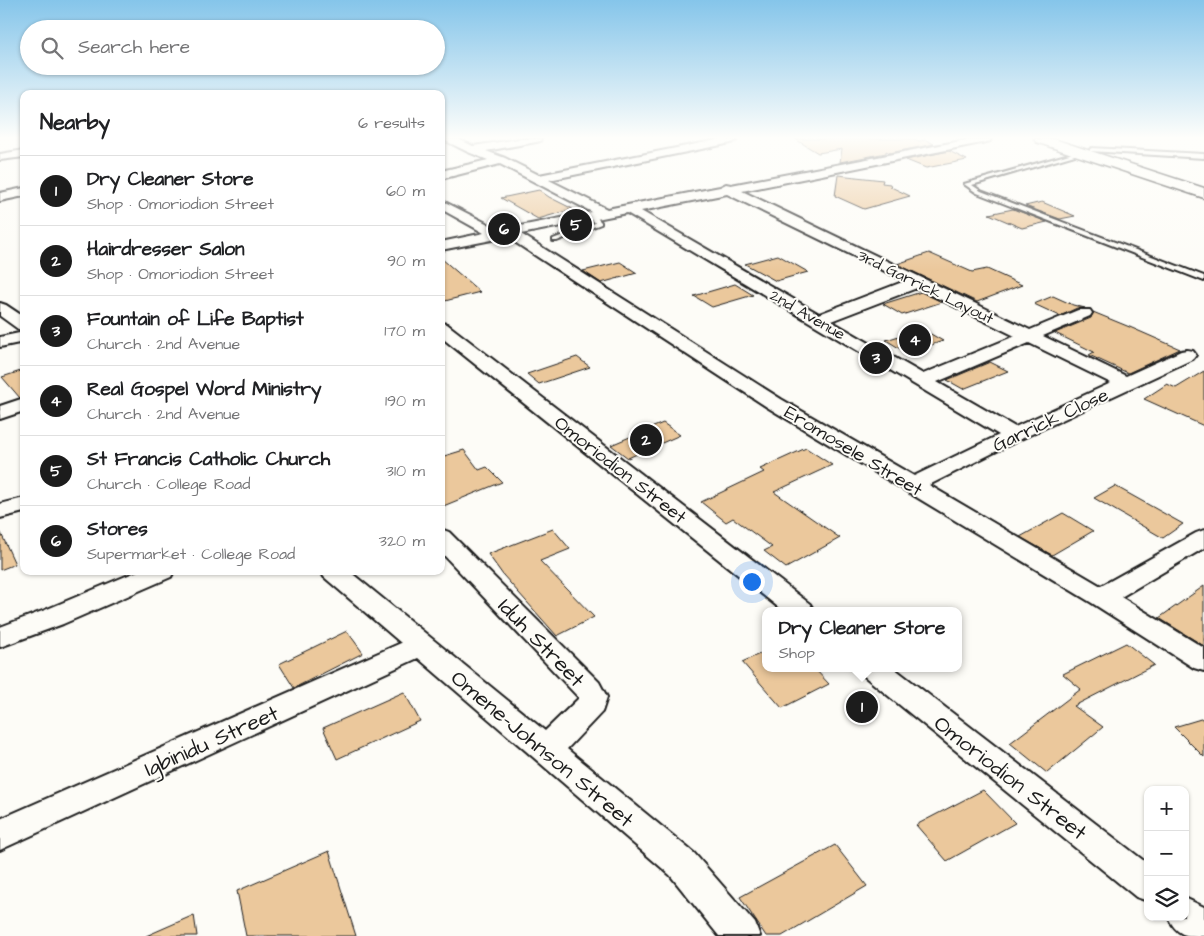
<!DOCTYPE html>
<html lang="en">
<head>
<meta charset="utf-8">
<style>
  :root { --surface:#fff; --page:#f6f6f6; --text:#202124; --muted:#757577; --line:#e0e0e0; --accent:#1c1c1c }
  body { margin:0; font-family:"Architects Daughter",sans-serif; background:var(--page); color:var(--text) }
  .controls { position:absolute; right:15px; bottom:15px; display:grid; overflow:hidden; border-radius:10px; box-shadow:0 1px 4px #0004 }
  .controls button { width:45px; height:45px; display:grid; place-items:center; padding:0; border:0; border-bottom:1px solid var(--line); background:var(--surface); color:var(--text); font:25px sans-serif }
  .you { position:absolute; left:751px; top:581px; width:18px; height:18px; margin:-12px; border:4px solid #fff; border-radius:50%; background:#1a73e8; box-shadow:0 0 0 8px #1a73e833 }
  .badge { display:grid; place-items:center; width:32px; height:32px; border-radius:50%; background:var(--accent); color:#fff; font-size:16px; font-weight:700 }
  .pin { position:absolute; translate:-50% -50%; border:2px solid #fff; box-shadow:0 1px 5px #0006 }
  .popup { position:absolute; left:762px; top:607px; width:200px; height:65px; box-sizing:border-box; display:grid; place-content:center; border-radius:10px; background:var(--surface); filter:drop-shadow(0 1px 4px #0005); font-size:16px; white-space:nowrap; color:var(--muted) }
  .popup b { font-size:19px; color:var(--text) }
  .popup::after { content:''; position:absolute; left:50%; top:100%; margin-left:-10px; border:10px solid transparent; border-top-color:var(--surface) }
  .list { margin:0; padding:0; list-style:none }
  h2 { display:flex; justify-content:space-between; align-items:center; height:65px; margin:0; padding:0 20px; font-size:21px }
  h2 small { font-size:16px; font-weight:400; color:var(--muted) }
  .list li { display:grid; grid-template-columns:32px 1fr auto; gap:15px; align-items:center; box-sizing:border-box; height:70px; padding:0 20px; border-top:1px solid var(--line) }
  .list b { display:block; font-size:19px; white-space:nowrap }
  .list p { margin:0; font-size:16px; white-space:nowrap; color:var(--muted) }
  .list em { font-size:16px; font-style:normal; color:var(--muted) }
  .icon { flex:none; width:28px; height:28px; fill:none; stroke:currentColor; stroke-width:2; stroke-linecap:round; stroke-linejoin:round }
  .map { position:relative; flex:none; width:1204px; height:936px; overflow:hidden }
  .search { position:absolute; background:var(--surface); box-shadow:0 1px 4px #0004; left:20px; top:20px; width:425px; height:55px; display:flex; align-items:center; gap:12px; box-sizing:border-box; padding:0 18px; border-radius:28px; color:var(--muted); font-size:19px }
  .panel { position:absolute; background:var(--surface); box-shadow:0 1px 4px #0004; left:20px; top:90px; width:425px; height:485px; border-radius:10px }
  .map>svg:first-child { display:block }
  .building { fill:#ebc89c; stroke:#1c1c1c }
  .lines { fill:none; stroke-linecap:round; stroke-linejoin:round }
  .service-casing { stroke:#1c1c1c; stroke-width:4 }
  .minor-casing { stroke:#1c1c1c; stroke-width:4 }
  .secondary-casing { stroke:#1c1c1c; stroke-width:3 }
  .service { fill:#fdfcf7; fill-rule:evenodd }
  .minor { fill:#fdfcf7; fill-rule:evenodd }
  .secondary { fill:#fdfcf7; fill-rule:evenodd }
  .labels { text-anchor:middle; stroke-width:4; stroke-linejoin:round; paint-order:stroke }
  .far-street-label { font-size:16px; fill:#1c1c1c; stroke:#fdfcf7 }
  .street-label { font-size:19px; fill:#1c1c1c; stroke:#fdfcf7 }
  .near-street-label { font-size:22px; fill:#1c1c1c; stroke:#fdfcf7 }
</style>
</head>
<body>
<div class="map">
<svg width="1204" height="936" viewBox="0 0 1204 936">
  <rect width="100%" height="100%" fill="#fdfcf7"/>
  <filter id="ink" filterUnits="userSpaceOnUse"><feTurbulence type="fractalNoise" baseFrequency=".02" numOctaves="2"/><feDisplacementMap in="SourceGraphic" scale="10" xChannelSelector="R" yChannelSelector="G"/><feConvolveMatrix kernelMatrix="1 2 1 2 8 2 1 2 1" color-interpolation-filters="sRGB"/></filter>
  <g filter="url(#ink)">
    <path class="building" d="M795,139h119l5,2 7,-1 8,4 -44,9 -4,-2v2l-46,9 2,-13 -24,4z
      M949,151l18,9 -41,8 -20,-8z
      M838,175l45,5 -1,3 8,1 1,3 19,9 -46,13 -29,-13z
      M539,190l10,7 24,12 -35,10 -37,-21z
      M1042,202l33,14 -15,3 -35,-13z
      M1013,209l34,13 -25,6 -33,-14z
      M929,253l43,19 15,-3 35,16 -45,17 -80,-38z
      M778,255l30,17 -32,9 -31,-17z
      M441,258l39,34 -39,10z
      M620,262l17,11 -36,10 -18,-12z
      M735,284l18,11 -41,12 -18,-11z
      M921,292l21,10 -40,13 -19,-11z
      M1053,296l20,9 12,3h-8l-17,8 -26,-12z
      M1093,312l39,16 48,21 -52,24 -39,-18 5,-3 -39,-19 36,-15z
      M922,329l21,12 -36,12 -21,-13z
      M577,357l13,10 -51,17 -12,-10z
      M990,362l18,9 -45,18 -16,-9z
      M24,370v26l-4,2 -18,-21z
      M1204,371v55l-60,-27 23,-15 9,4z
      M663,423l17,12 -52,23 -17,-13z
      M806,448l26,17 -58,27 66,46 -54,30 -22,-17 8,-4 -39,-29 -7,4 -25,-20 63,-30 -4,-3z
      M464,450l15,20 8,-3 15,15 -61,25v-50z
      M1115,486l68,38 -20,14 -69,-40z
      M1063,513l30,18 -41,24 -32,-18z
      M553,529l17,20 -30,12 54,56 -37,19 -54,-61 -15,-21z
      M0,531l15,33 -15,6z
      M1204,586v60l-45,-28z
      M347,631l16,22 -69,35 -15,-24z
      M1126,643l28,22 -80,41 29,21 -56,46 -37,-30 71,-54 -18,-15z
      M766,651v17h48l15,16 -47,24 -40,-46z
      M404,692l16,29 -83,38 -14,-31z
      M1204,718v39l-30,-30z
      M983,790l32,33 -68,38 -31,-36z
      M835,845l32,41 -85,50h-16l-26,-39z
      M329,851l27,85h-110l-9,-45z
      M194,915l3,21h-51z"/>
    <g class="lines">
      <g class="service-casing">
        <path id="service" d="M1092,148l112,6v4l-114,-7v-2z
          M1080,151l5,1 -113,33 9,6 223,85v5l-227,-88 -13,-9z
          M590,215h4l7,7v2l-44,17h-4v-2l42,-16 -6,-7z"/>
      </g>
      <g class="minor-casing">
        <path id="minor" d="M445,139h13l15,7 46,-7h22l-1,2 -4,1 -50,9 19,7 34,17 183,-36 15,1 -6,3 -182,37 58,29 113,-22 6,-3 5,1 240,-46h20l-1,2 -4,1 -244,49 288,139 48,-20h12l2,3 -2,3 -47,20 83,40 55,-25 6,-1 6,1 3,4 -3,4 -172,80 -92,46 172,101 95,-53 8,-3v18l-83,49 83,51v23l-10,-3 -102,-65 -325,-196 -260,-170 -66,13v-8l43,-9 -43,-24v-9l59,30 92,-18 -92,-48 -59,15v-8l47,-11 -20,-8 -22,-11zM727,194l178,87 -86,33 -178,-103zM627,213l372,222 -85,41 -133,-77 -260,-165zM917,288l98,48 -92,38 -92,-53zM1029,343l82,40 -96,44 -78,-45z
          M24,150v7l-24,3v-6z
          M24,188v8l-24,5v-8z
          M0,303l6,2 18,12v13l-6,-1 -18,-13z
          M441,323l6,1 363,280 4,7h-31l-342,-274z
          M24,332v10l-24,5v-10z
          M24,398v13l-24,8v-13z
          M24,498v14l-24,6v-14z
          M441,529l8,3 150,150 8,15 -5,15 -35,37 127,104 61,70 5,13h-41l-49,-61 -252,-217 -418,192v-31l401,-176 -77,-66 -3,-6h28l196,160 34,-33 -138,-146z
          M138,571h36l-3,6 -108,47 -63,23v-20l45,-17z
          M860,668h34l254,196v37l-12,-4 -272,-221z
          M1185,898l19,9v29c-19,0 -27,0 -36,-19h17z"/>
      </g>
      <g class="secondary-casing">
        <path id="secondary" d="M1034,139h20l150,49v10l-168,-56z"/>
      </g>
      <use href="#service" class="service"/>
      <use href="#minor" class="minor"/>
      <use href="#secondary" class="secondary"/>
    </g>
  </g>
  <linearGradient id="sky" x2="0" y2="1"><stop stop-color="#85c5ea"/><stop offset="0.51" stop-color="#fefefb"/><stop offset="1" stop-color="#fefefb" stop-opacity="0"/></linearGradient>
  <rect width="1204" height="270" fill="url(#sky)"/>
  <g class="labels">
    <g class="far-street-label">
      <text transform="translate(926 286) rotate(26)" y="6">3rd Garrick Layout</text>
      <text transform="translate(808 314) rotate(30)" y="6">2nd Avenue</text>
    </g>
    <g class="street-label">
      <text transform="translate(1050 419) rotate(-25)" y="7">Garrick Close</text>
      <text transform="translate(854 450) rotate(31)" y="7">Eromosele Street</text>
      <text transform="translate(621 469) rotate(38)" y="7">Omoriodion Street</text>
    </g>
    <g class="near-street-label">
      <text transform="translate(542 642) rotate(46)" y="8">Iduh Street</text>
      <text transform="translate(211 740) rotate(-24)" y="8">Igbinidu Street</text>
      <text transform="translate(543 748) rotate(40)" y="8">Omene-Johnson Street</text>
      <text transform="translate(1011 777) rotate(38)" y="8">Omoriodion Street</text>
    </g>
  </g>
</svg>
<div class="controls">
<button>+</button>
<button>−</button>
<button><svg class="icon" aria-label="layers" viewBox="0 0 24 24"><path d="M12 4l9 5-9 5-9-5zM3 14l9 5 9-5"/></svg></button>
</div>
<div class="you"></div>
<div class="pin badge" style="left:862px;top:707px">1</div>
<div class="popup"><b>Dry Cleaner Store</b>Shop</div>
<div class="pin badge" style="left:646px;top:440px">2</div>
<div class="pin badge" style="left:876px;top:358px">3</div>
<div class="pin badge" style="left:915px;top:340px">4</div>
<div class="pin badge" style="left:576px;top:225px">5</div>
<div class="pin badge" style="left:504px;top:229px">6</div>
<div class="search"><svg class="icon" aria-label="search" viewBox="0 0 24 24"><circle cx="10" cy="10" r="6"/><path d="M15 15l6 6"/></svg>Search here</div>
<section class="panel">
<h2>Nearby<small>6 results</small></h2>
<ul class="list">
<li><span class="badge">1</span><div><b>Dry Cleaner Store</b><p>Shop · Omoriodion Street</p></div><em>60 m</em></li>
<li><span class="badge">2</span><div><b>Hairdresser Salon</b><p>Shop · Omoriodion Street</p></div><em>90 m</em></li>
<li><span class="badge">3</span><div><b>Fountain of Life Baptist</b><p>Church · 2nd Avenue</p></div><em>170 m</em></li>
<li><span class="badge">4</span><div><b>Real Gospel Word Ministry</b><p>Church · 2nd Avenue</p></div><em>190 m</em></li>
<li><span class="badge">5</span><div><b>St Francis Catholic Church</b><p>Church · College Road</p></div><em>310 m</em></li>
<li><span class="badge">6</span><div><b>Stores</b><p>Supermarket · College Road</p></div><em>320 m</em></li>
</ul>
</section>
</div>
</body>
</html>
